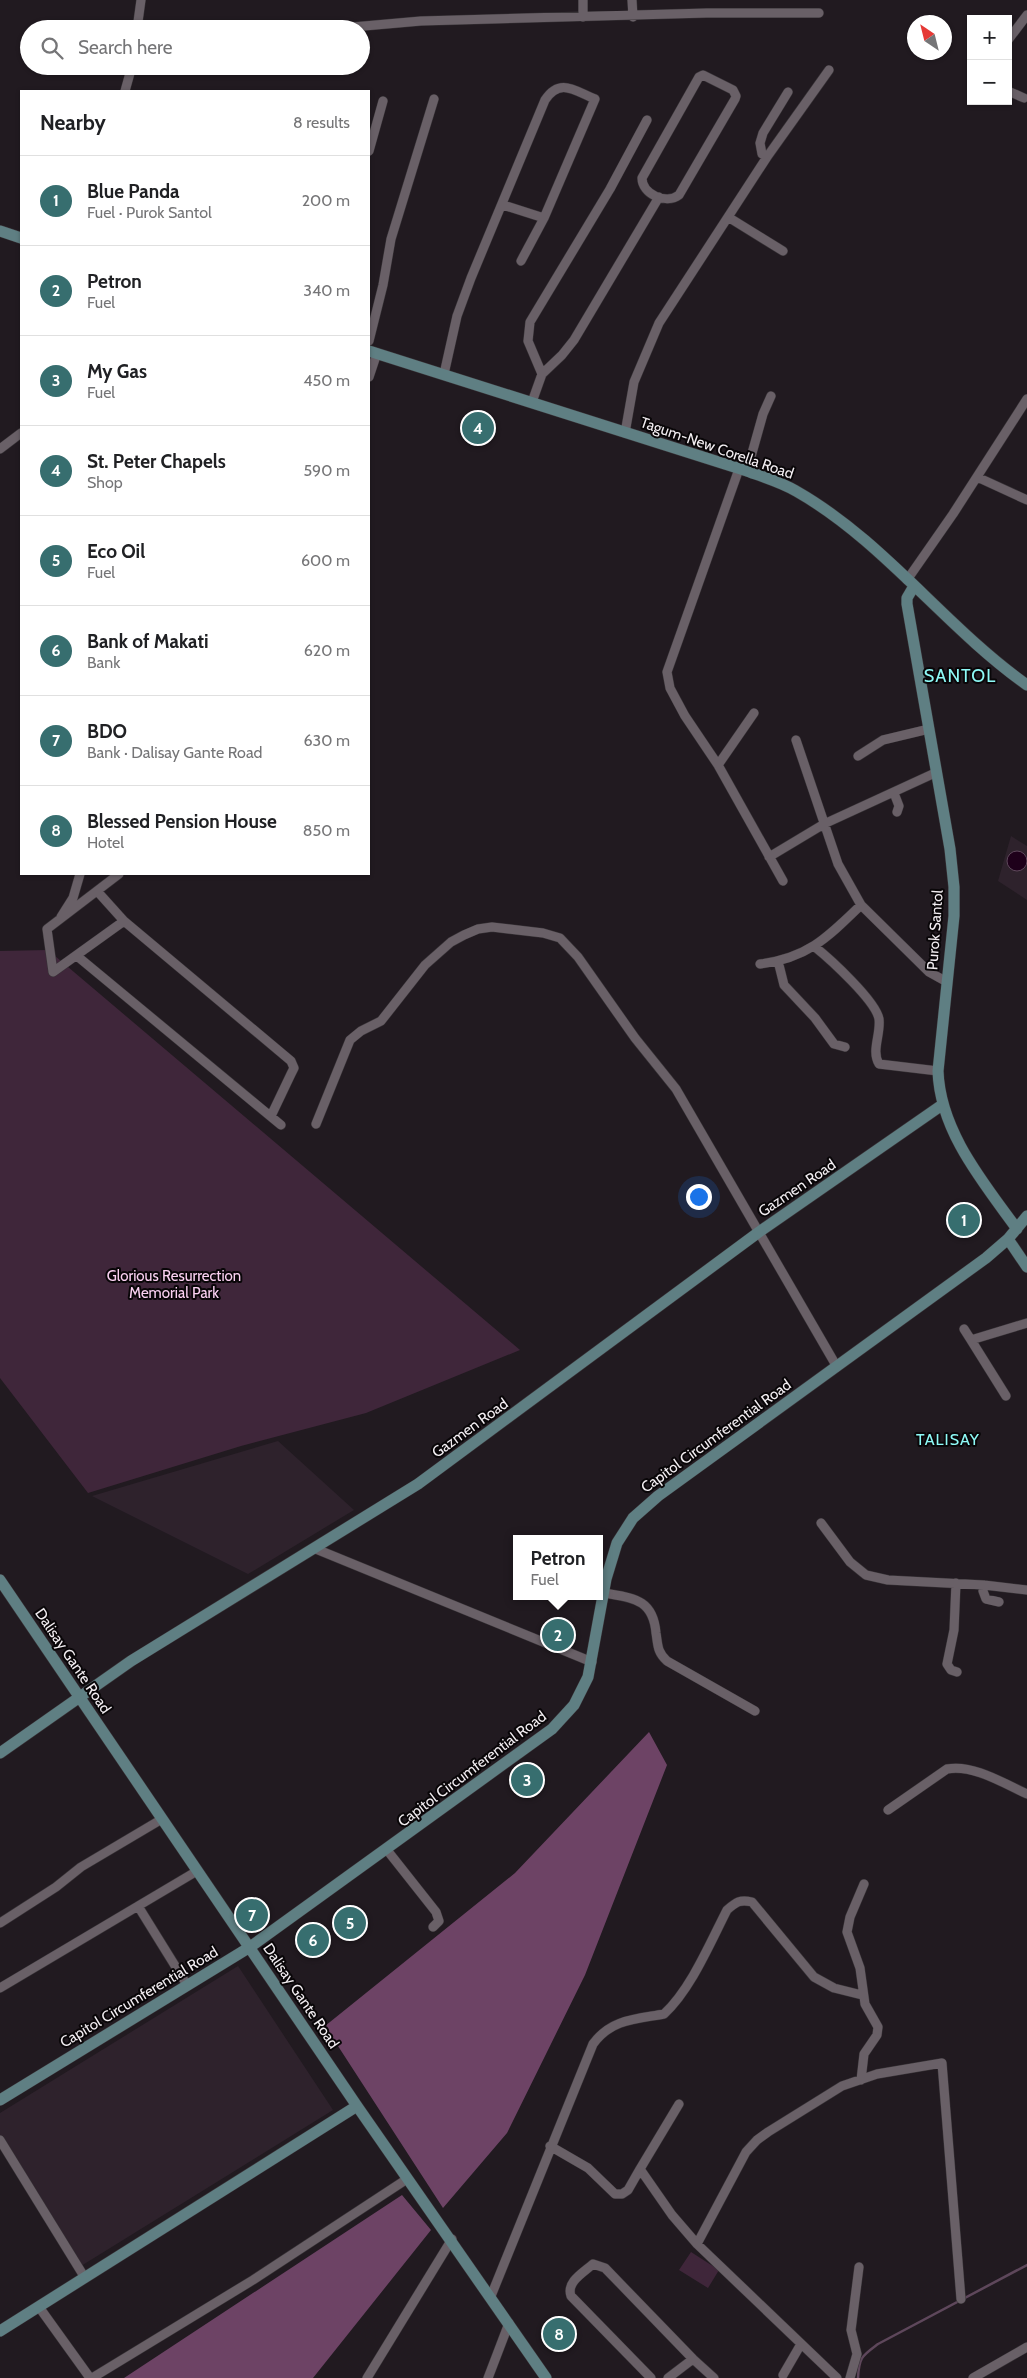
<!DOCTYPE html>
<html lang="en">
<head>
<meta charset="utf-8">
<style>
  :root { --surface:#fff; --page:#f6f6f6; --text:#202124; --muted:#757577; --line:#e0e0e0; --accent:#376e6f }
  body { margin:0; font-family:Cabin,sans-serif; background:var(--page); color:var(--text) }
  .controls { position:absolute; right:15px; top:15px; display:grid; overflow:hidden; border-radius:0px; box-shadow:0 1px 4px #0004 }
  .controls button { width:45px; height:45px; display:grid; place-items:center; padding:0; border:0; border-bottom:1px solid var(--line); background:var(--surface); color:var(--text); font:25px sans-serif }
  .compass { position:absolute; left:907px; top:15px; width:45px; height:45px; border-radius:50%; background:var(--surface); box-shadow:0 1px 4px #0004; rotate:325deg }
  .you { position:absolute; left:698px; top:1196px; width:18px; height:18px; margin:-12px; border:4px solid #fff; border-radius:50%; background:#1a73e8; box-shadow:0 0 0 8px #1a73e833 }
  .badge { display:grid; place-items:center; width:32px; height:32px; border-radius:50%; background:var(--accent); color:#fff; font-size:16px; font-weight:700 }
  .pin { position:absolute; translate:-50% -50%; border:2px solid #fff; box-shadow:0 1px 5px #0006 }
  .popup { position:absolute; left:513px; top:1535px; width:90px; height:65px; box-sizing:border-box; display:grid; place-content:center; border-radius:0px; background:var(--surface); filter:drop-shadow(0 1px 4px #0005); font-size:16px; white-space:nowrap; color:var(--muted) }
  .popup b { font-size:19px; color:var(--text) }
  .popup::after { content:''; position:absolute; left:50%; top:100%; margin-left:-10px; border:10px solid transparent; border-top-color:var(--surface) }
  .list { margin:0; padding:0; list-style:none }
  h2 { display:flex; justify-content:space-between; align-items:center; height:65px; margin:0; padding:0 20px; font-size:21px }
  h2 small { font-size:16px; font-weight:400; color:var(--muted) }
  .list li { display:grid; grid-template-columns:32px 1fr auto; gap:15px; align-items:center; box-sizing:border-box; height:90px; padding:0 20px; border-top:1px solid var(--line) }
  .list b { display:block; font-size:19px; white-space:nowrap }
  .list p { margin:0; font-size:16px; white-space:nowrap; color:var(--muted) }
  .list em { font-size:16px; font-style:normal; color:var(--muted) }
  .icon { flex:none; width:28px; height:28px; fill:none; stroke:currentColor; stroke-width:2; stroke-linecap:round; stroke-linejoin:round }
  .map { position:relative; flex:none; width:1027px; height:2378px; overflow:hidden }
  .search { position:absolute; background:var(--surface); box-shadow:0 1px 4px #0004; left:20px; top:20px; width:350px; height:55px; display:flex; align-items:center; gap:12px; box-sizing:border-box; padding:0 18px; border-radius:28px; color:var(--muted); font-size:19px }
  .panel { position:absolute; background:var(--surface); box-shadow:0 1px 4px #0004; left:20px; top:90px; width:350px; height:785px; border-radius:0px }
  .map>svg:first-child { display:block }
  .built { fill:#2e222c }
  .green { fill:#3f263a }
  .forest { fill:#6d4365 }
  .water { fill:#1e001a; stroke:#5e475b }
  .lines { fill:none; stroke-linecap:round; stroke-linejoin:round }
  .stream { stroke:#5e475b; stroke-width:2.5 }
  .street-casing { stroke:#393438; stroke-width:10 }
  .secondary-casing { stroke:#393438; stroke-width:12 }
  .street { stroke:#696067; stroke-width:9 }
  .secondary { stroke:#5f7f83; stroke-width:11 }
  .labels { text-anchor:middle; stroke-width:4; stroke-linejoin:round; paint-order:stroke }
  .street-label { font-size:15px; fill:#f3eef2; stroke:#090608 }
  .park-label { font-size:15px; fill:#fbd1f2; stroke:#090608 }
  .neighbourhood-label { font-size:16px; letter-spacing:1px; fill:#8efaf7; stroke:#090608 }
  .quarter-label { font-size:18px; letter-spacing:1px; fill:#8efaf7; stroke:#090608 }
</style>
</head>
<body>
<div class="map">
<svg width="1027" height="2378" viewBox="0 0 1027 2378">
  <rect width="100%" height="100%" fill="#211a20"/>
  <path class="built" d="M1011,836l16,10v54l-29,-19z
    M278,1441l76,69 -106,64 -156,-78z
    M238,1966l95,144 -252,156 -81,-131v-22z"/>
  <path class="green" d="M48,950l472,400 -154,63 -125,33 -153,47 -88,-115v-427z
    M691,2252l28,18 -11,18 -29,-18z"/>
  <path class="forest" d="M649,1732l18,33 -82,210 -78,158 -64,75 -118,-182 190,-153z
    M402,2195l29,35 -118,148h-189z"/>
  <path class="water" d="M1007 861a10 10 0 1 1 20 0a10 10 0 1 1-20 0Z"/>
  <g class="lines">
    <path class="stream" d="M858,2378c1,-21 4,-22 20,-34l149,-79"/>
    <g class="street-casing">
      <path id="street" d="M632,0l1,17
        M583,17v-17
        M137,29l4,-29
        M330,29l91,-8 286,-8h112
        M1008,40l19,-25
        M131,70l19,-4
        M703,75l30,15 3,6 -1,3 -56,96c-13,10 -37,-1 -37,-17l57,-101z
        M125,91l7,-25
        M1008,91l16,7
        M369,151l14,-50
        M767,157l-5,-3 -2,-11 3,-10 25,-41
        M503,205l41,13
        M728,217l55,34
        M369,341l14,-56 8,-46 43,-140
        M444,374l13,-58 14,-38 74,-178c15,-23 30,-9 50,-1l-51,119 -23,43
        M542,374l-14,-33 2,-19 80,-133 37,-69
        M369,377l8,-24
        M532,402l10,-28 20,-19 12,-15 85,-143
        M625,433l9,-51 25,-59 108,-166 62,-87
        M0,449l21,-16
        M739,469l-72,203 3,16 15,28 33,49 65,116
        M747,471l16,-57 8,-18
        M977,477l50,23
        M907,580l46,-66 74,-115
        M796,740l42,124 23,41 68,67 18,10
        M858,756l25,-16 46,-11
        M718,765l36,-52
        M894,793l5,13 -2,6
        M769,857l55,-33 113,-52
        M119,874l-72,55 6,43 71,-51
        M97,891l27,30 167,140 3,7 -3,6 -20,42
        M61,917l12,-19 7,-24
        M815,947c15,12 61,54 64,72 2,15 -8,32 0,45l59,7
        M77,956l204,169
        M778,961l6,24 31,33 19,26 11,3
        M760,964c48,-6 68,-27 101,-59
        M316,1124l34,-84 11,-9 20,-10 44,-56 26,-23 13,-7 14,-6 14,-2 51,6 17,5 18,19 57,81 41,51 161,278
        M964,1329l7,11 56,-17
        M971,1340l35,56
        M821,1523l29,39 16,13 22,5 96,5 43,5
        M316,1549l276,113
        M956,1583l-2,47 -7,34 4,6 6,2
        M984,1585l-1,6 3,8 13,3
        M604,1593c28,5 49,5 52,40 2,12 1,19 11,28l88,50
        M888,1810l59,-41c26,-5 56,14 80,25
        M387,1850l49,62 3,9 -6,6
        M138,1906l49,79
        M0,1923l56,-36 25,-20 81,-48
        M0,1988l197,-117
        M861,2080l3,-26 13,-19 1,-8 -13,-23 -5,-36 -13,-36 3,-15 14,-33
        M679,2104l-39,65 32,46 25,29 140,134
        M0,2140l85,138
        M550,2146l38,22 27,26h7l6,-4 12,-21
        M697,2244l49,-92 11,-12 11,-8 74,-46 35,-12 65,-11 19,236
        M491,2296l102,-252c18,-25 43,-25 71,-30 27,-25 46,-71 63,-104 9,-8 13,-11 25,-8l62,75 20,11 28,7
        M39,2307l51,71
        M783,2375l18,-31
        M92,2378l161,-98 154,-101
        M367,2378l85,-139
        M488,2378l21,-55
        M651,2378l-80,-82c-5,-14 12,-23 22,-32l12,4 88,91 21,19
        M668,2378l25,-19
        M850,2378l7,-24 -6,-24 8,-63
        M973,2378l54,-31"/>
    </g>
    <g class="secondary-casing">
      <path id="secondary" d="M0,231l21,7
        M369,351l378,120c16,6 34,11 49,20 88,50 149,136 231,194
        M914,586l-7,12v6l43,245 4,38v29l-16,155c2,60 45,111 79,158
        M1008,1239l19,28
        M0,1580l357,526 189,272
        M0,1753l131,-92 287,-177 341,-252 183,-127
        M0,2100l250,-153 302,-218 22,-24 14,-28 18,-98 11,-36 16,-25 25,-22 328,-238 22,-19 19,-23
        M0,2331l357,-225"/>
    </g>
    <use href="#street" class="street"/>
    <use href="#secondary" class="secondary"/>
  </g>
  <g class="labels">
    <g class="street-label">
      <text transform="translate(717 448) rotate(19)" y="5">Tagum-New Corella Road</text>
      <text transform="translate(935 930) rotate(-86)" y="5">Purok Santol</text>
      <text transform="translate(797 1188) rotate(-34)" y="5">Gazmen Road</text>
      <text transform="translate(470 1428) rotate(-36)" y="5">Gazmen Road</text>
      <text transform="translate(716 1436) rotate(-36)" y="5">Capitol Circumferential Road</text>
      <text transform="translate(73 1661) rotate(56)" y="5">Dalisay Gante Road</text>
      <text transform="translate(472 1769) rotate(-37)" y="5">Capitol Circumferential Road</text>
      <text transform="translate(301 1996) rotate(56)" y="5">Dalisay Gante Road</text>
      <text transform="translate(139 1997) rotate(-31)" y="5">Capitol Circumferential Road</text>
    </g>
    <g class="park-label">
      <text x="174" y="1281">Glorious Resurrection<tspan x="174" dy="17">Memorial Park</tspan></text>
    </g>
    <g class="neighbourhood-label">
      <text x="948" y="1445">TALISAY</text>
    </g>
    <g class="quarter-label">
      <text x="960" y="682">SANTOL</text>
    </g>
  </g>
</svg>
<div class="controls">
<button>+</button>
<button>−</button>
</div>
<svg class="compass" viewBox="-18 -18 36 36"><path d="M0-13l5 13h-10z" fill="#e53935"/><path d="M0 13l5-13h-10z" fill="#757577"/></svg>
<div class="you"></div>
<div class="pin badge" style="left:964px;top:1220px">1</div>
<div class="pin badge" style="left:558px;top:1635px">2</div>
<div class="popup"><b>Petron</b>Fuel</div>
<div class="pin badge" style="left:527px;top:1780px">3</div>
<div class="pin badge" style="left:478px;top:428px">4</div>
<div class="pin badge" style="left:350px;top:1923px">5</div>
<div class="pin badge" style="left:313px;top:1940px">6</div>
<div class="pin badge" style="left:252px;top:1915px">7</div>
<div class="pin badge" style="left:559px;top:2334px">8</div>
<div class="search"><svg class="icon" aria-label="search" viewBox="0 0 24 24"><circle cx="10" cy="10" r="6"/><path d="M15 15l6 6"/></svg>Search here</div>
<section class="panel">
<h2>Nearby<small>8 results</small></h2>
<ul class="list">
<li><span class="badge">1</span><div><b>Blue Panda</b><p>Fuel · Purok Santol</p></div><em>200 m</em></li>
<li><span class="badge">2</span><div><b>Petron</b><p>Fuel</p></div><em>340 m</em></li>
<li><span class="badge">3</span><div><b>My Gas</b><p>Fuel</p></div><em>450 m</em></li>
<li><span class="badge">4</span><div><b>St. Peter Chapels</b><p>Shop</p></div><em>590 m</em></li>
<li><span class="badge">5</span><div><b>Eco Oil</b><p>Fuel</p></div><em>600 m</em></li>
<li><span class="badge">6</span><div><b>Bank of Makati</b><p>Bank</p></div><em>620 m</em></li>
<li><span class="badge">7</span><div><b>BDO</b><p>Bank · Dalisay Gante Road</p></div><em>630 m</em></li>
<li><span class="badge">8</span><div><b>Blessed Pension House</b><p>Hotel</p></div><em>850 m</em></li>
</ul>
</section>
</div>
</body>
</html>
